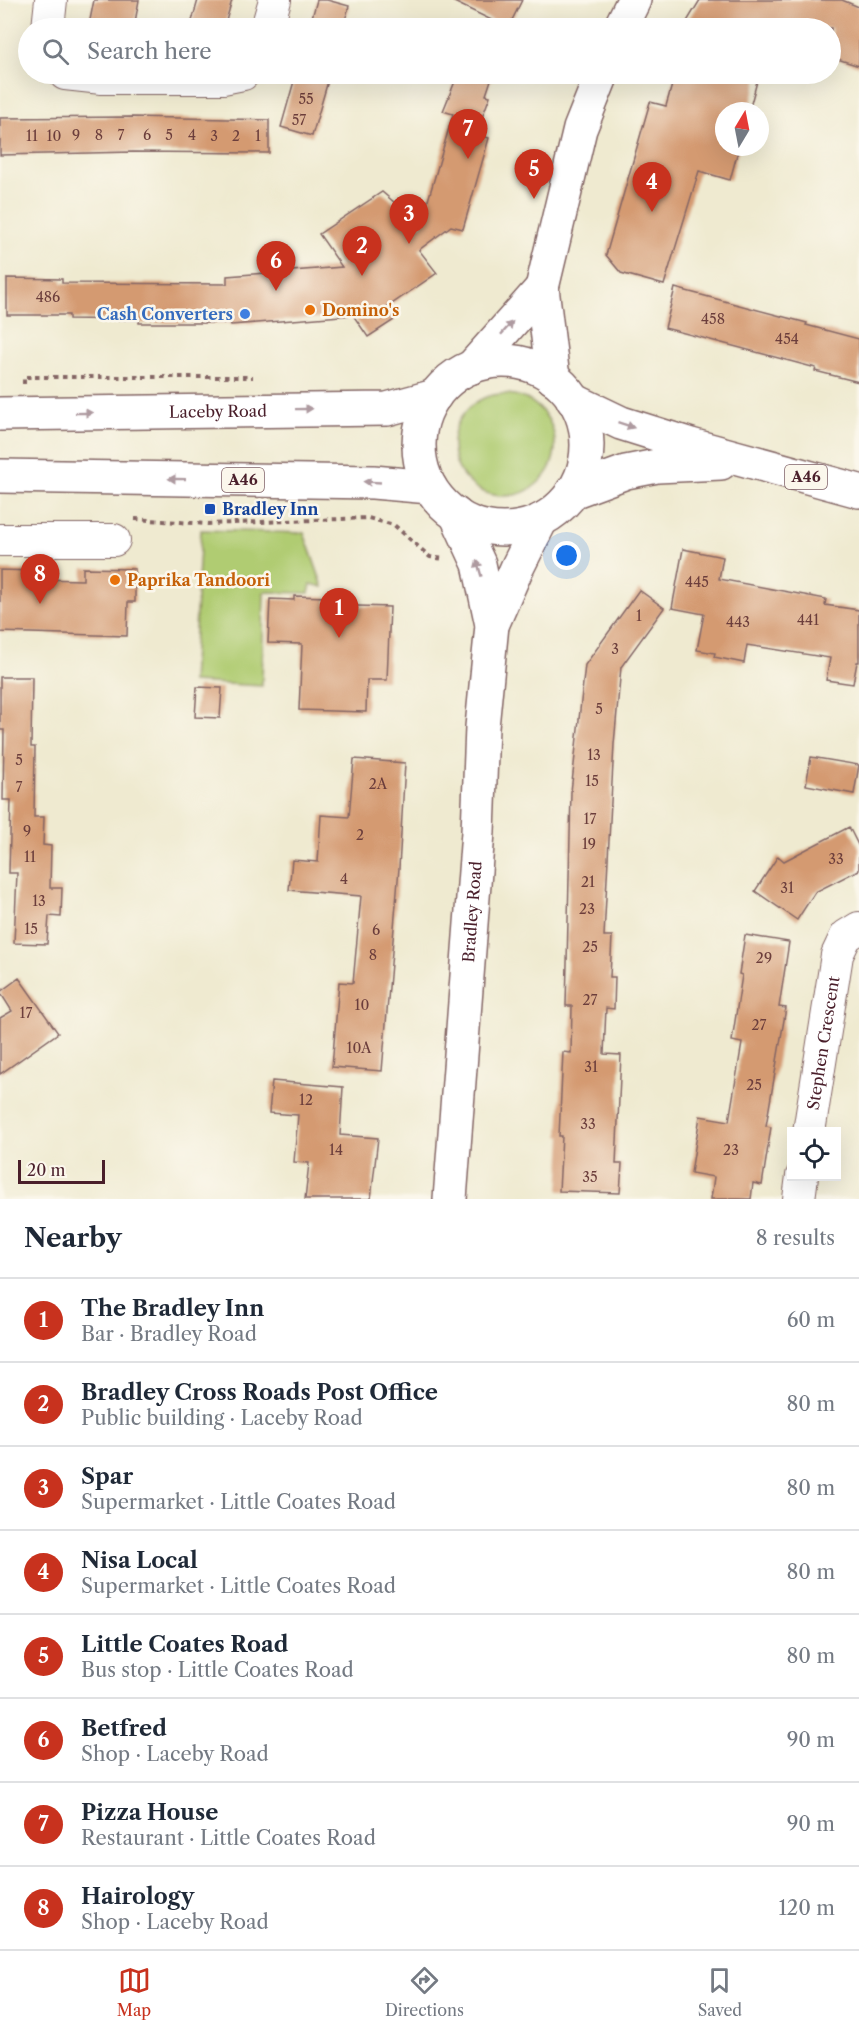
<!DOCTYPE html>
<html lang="en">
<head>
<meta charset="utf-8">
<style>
  :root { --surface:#fff; --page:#f2f2f3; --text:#1f2937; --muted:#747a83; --line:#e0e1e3; --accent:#c8321e }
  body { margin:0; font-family:"Libre Caslon Text",serif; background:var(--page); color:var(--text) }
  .controls { position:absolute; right:18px; bottom:18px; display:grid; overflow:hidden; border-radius:0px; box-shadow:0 6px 24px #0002 }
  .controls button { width:54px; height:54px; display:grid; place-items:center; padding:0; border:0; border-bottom:2px solid var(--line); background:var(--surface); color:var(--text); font:30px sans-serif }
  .compass { position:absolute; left:715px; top:102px; width:54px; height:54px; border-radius:50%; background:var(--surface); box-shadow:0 6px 24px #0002; rotate:10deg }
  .scale { position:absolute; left:18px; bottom:15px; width:87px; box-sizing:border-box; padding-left:6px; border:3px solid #4a1f2b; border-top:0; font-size:16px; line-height:21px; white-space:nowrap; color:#4a1f2b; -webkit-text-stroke:4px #fbf7ec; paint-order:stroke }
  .you { position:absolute; left:567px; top:556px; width:21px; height:21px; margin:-15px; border:4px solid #fff; border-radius:50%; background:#1a73e8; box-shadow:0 0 0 9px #1a73e833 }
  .badge { display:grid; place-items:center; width:39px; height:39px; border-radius:50%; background:var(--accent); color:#fff; font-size:20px; font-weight:700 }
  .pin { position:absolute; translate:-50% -50px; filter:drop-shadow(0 2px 3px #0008) }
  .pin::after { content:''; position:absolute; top:32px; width:21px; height:18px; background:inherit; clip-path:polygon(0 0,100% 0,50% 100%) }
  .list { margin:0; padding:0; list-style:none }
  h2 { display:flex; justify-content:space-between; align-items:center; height:78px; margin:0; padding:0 24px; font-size:26px }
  h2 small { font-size:20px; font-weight:400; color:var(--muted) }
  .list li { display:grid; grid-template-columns:39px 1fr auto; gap:18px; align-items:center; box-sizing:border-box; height:84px; padding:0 24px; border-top:2px solid var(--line) }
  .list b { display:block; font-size:22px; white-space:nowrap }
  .list p { margin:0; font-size:20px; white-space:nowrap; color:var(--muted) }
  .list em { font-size:20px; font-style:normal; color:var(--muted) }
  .icon { flex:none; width:33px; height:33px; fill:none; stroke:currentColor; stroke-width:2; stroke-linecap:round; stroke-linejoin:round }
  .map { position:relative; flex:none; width:859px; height:1199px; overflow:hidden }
  .search { position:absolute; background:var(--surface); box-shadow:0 6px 24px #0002; left:18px; right:18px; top:18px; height:66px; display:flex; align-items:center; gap:15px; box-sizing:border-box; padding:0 21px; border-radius:33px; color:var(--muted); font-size:22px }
  .sheet { height:750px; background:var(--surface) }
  nav { display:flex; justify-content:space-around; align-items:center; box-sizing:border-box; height:84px; border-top:2px solid var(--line); background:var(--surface); font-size:16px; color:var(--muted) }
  nav a { display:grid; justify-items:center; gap:3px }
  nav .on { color:var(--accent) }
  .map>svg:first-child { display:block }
  .green { fill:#b0cc72; stroke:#7d764e; stroke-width:1.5 }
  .building { fill:#d49a71 }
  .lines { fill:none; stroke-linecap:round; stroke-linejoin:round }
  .street-casing { stroke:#846665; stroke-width:34 }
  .secondary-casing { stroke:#846665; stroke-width:36 }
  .highway-casing { stroke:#846665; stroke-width:36 }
  .path { stroke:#846665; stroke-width:4; stroke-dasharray:4.5 4.5; stroke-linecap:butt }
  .street { stroke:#fff; stroke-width:32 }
  .secondary { stroke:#fff; stroke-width:33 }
  .highway { stroke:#fff; stroke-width:33 }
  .oneway { fill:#ae9aa0 }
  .food-dot { fill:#e8710a; stroke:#fbf7ec; stroke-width:2 }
  .shop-dot { fill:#3f7fe0; stroke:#fbf7ec; stroke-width:2 }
  .transit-dot { fill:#1a4fb4; stroke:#fbf7ec; stroke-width:2 }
  .labels { text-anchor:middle; stroke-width:5; stroke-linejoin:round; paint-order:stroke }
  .number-label { font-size:14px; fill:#6c3e3c }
  .shield { fill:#fbf7ec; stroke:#7f6065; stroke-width:1.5 }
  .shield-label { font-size:15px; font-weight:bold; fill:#4a1f2b }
  .food-label { font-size:16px; font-weight:bold; fill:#c56008; stroke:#fbf7ec; text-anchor:start }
  .shop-label { font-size:16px; font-weight:bold; fill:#366cbe; stroke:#fbf7ec; text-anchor:end }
  .street-label { font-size:16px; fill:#4a1f2b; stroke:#fbf7ec }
  .transit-label { font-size:16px; font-weight:bold; fill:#164399; stroke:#fbf7ec; text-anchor:start }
</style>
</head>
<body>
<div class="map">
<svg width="859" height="1199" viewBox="0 0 859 1199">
  <rect width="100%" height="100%" fill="#fbf7ec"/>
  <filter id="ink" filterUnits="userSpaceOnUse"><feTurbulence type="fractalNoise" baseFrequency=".0167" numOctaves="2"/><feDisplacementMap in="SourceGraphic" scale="12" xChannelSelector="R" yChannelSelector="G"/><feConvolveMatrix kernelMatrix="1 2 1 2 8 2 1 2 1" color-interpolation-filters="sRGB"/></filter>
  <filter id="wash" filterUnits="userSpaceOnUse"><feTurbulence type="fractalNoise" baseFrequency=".008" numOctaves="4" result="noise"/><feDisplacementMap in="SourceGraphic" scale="24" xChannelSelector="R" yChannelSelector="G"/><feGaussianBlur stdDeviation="1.35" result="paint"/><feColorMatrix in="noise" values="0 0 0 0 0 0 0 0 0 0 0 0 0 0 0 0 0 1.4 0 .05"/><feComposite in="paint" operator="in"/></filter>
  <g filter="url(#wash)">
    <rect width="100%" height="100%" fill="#efead0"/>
    <path class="green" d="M453 445a51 51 0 1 1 102 0a51 51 0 1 1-102 0Z
      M201,530l103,3 19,54 -12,-3 -2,9 -45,-1 -2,94 -70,-4z"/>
    <g id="blocks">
      <path class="building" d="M94,0h45l-5,28h-29l-16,-3z
        M198,0h34l-8,28h-34z
        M317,0h10l22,6 -6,22h-34z
        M450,0h72l-14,28z
        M700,0h142l17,7v59l-28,-9v-29h-148z
        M296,74h34l-18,62 -31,-9z
        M458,74h35l-7,21 4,1 -14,38 13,4 -26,91 -12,-3 -32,24 18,23 -51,35 8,12 -26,17 -15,-22 -122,10 -1,-2h-91v-3l-70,-1v-4h-62v-37l55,1v4l165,1v-8l115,-9 -23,-33 63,-42 39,33 32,-111 -10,-3z
        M675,74h84l-10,37h-25v36h15l-9,33 -31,-9 -35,114 -43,-12 -15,-18 44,-153 16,4z
        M132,117l137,3v33l-136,-1 -133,3v-37z
        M675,288l132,35 -1,2 53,14v43l-44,-11 1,-3 -151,-40z
        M683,549l40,8 -4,22 107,20 -1,6 34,5v52h-2l-4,22 -27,-4 4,-22 -83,-13 -3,18 -30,-6 1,-4 -18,-3 7,-36 -32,-6z
        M83,568l52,1v33h-7l-1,34 -127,-4v-62l34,1v8l49,1z
        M639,590l25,18 -43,59 -7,77 -10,192h8l-2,41h5l-1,32 -8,-1 -2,46 17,1 -5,109h6l-2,29 -61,-2 3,-55h-3l4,-84 8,1 1,-47h-6l5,-214 14,-127z
        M294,596l33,1 -1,8 64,2 -3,73h-20l-1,32 -67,-2 3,-66 -34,-1 2,-44 24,1z
        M0,677h32l-1,70h4l-1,70h10l-1,28 8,1 -1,42h12l-1,29 -12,-1 -2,28 -33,-1 3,-70h-8l2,-73h-8l1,-70h-4z
        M197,687l25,1 -2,30 -25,-1z
        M811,757l48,8 -5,29 -48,-9z
        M354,759l51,4 -6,105 -17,203 -50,-4 7,-85 14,1 8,-87 -72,-6 3,-30 26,2 3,-47 28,2z
        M849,827l10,20v23l-44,22 -18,28 -42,-29 23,-35 6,5z
        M745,935l44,7 -10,65 7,1 -20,118 5,1 -9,58 -9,-2 -2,16h-40l3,-22 -23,-4 9,-57 29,5 13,-78 -10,-2 10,-66 -3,-1z
        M19,978l39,55 -58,41v-56l12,-7 -12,-19z
        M272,1081l71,6 -3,48 38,3 -7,61h-66l4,-36 -15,-1 4,-47 -29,-2z"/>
    </g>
  </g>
  <g filter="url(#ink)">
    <use href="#blocks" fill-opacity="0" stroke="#846665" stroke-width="1.5"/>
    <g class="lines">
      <g class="street-casing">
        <g id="street">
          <path d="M48,28l3,-28"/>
          <path d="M267,28l8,-28"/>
          <path d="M65,74l37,4h121l20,-4"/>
          <path d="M0,540h114"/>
          <path id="s1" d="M809,1132l28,-177 9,-19 13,-8"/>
          <path d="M799,1199l3,-23"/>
        </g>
      </g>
      <g class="secondary-casing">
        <g id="secondary">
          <path d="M620,28l14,-28"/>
          <path d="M472,367l70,-79"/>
          <path d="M553,378l-11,-90 38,-159 22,-55"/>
          <path d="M492,625l25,-57 24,-48"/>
          <path id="s2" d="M450,1199l28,-367 4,-105 10,-102 -13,-61 -23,-50"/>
        </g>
      </g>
      <g class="highway-casing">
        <g id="highway">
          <circle cx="503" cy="445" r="84"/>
          <path d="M573,400l48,23 70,22 168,46"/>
          <path id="s3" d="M0,414l387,-5 48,-13"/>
          <path d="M0,476l373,6 57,5"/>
          <path d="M572,492l54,-20 31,-6 64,-3"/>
        </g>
      </g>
      <path class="path" d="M24,384v-7h229
        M135,519l72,5 161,-6 26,7 36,32 14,2"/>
      <use href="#street" class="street"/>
      <use href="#secondary" class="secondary"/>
      <use href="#highway" class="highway"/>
    </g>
    <defs><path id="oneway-solid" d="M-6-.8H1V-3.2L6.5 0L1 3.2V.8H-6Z" transform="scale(1.5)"/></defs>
    <g class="oneway">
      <use href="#oneway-solid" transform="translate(507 328) rotate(-48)"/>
      <use href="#oneway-solid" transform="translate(304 409) rotate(-1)"/>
      <use href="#oneway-solid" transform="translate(84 413) rotate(-1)"/>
      <use href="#oneway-solid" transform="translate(626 425) rotate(19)"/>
      <use href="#oneway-solid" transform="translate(177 479) rotate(-179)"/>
      <use href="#oneway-solid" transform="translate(372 482) rotate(-177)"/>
      <use href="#oneway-solid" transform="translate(479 568) rotate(-106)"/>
    </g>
  </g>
  <g class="food-dot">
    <circle cx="310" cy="310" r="6"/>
    <circle cx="115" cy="580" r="6"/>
  </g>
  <circle class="shop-dot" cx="245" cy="314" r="6"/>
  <rect class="transit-dot" x="204" y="503" width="12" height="12" rx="3"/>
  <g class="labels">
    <g class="number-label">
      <text x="306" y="104">55</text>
      <text x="299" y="125">57</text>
      <text x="76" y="140">9</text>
      <text x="99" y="140">8</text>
      <text x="121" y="140">7</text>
      <text x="147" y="140">6</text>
      <text x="169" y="140">5</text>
      <text x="192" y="140">4</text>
      <text x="32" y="141">11</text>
      <text x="54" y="141">10</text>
      <text x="214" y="141">3</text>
      <text x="236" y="141">2</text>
      <text x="258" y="141">1</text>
      <text x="48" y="302">486</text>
      <text x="713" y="324">458</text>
      <text x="787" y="344">454</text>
      <text x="697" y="587">445</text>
      <text x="639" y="621">1</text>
      <text x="808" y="625">441</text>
      <text x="738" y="627">443</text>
      <text x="615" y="654">3</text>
      <text x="599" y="714">5</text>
      <text x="594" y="760">13</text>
      <text x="19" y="765">5</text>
      <text x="592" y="786">15</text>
      <text x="378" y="789">2A</text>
      <text x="19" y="792">7</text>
      <text x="590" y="824">17</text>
      <text x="27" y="836">9</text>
      <text x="360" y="840">2</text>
      <text x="589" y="849">19</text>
      <text x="30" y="862">11</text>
      <text x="836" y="864">33</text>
      <text x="344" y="884">4</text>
      <text x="588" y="887">21</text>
      <text x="787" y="893">31</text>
      <text x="39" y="906">13</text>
      <text x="587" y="914">23</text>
      <text x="31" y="934">15</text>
      <text x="376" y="935">6</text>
      <text x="590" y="952">25</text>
      <text x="373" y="960">8</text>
      <text x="764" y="963">29</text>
      <text x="590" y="1005">27</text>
      <text x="362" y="1010">10</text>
      <text x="26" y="1018">17</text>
      <text x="759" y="1030">27</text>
      <text x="359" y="1053">10A</text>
      <text x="591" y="1072">31</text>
      <text x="754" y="1090">25</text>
      <text x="306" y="1105">12</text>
      <text x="588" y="1129">33</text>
      <text x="336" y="1155">14</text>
      <text x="731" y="1155">23</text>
      <text x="590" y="1182">35</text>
    </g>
    <g class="shield">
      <rect x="785" y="465" width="42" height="24" rx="4.5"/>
      <rect x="222" y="468" width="42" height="24" rx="4.5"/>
    </g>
    <g class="shield-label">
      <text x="806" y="482">A46</text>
      <text x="243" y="485">A46</text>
    </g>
    <g class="food-label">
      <text x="322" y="316">Domino's</text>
      <text x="127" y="586">Paprika Tandoori</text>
    </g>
    <g class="shop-label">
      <text x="233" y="320">Cash Converters</text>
    </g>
    <g class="street-label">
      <text dy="6" stroke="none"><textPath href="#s3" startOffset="218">Laceby Road</textPath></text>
      <text dy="6" stroke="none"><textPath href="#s2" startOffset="288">Bradley Road</textPath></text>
      <text dy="6" stroke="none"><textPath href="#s1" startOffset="90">Stephen Crescent</textPath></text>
    </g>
    <g class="transit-label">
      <text x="222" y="515">Bradley Inn</text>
    </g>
  </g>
</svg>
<div class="controls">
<button><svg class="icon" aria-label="locate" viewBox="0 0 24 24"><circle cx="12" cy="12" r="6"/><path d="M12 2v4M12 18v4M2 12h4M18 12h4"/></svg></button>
</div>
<svg class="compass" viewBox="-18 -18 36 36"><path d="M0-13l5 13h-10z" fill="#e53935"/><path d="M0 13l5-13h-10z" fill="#747a83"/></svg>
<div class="scale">20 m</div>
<div class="you"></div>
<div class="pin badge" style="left:339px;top:638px">1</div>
<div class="pin badge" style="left:362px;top:276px">2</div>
<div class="pin badge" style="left:409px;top:244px">3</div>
<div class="pin badge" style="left:652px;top:212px">4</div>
<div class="pin badge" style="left:534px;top:199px">5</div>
<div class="pin badge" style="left:276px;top:291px">6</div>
<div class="pin badge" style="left:468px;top:159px">7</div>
<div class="pin badge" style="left:40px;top:604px">8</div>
<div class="search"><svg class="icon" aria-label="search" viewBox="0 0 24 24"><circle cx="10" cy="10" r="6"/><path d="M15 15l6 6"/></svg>Search here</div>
</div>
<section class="sheet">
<h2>Nearby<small>8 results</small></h2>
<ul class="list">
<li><span class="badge">1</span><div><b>The Bradley Inn</b><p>Bar · Bradley Road</p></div><em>60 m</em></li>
<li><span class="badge">2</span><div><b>Bradley Cross Roads Post Office</b><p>Public building · Laceby Road</p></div><em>80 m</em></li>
<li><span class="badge">3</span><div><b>Spar</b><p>Supermarket · Little Coates Road</p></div><em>80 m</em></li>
<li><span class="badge">4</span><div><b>Nisa Local</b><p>Supermarket · Little Coates Road</p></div><em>80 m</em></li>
<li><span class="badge">5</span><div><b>Little Coates Road</b><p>Bus stop · Little Coates Road</p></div><em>80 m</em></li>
<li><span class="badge">6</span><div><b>Betfred</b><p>Shop · Laceby Road</p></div><em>90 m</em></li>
<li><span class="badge">7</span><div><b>Pizza House</b><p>Restaurant · Little Coates Road</p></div><em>90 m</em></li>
<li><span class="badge">8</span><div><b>Hairology</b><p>Shop · Laceby Road</p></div><em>120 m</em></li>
</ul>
</section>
<nav>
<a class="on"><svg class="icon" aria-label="map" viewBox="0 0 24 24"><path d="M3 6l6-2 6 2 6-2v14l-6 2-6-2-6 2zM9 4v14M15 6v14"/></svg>Map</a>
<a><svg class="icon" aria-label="directions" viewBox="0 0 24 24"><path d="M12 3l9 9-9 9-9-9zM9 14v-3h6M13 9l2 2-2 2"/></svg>Directions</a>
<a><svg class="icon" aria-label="saved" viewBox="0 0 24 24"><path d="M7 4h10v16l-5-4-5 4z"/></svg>Saved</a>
</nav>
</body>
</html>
